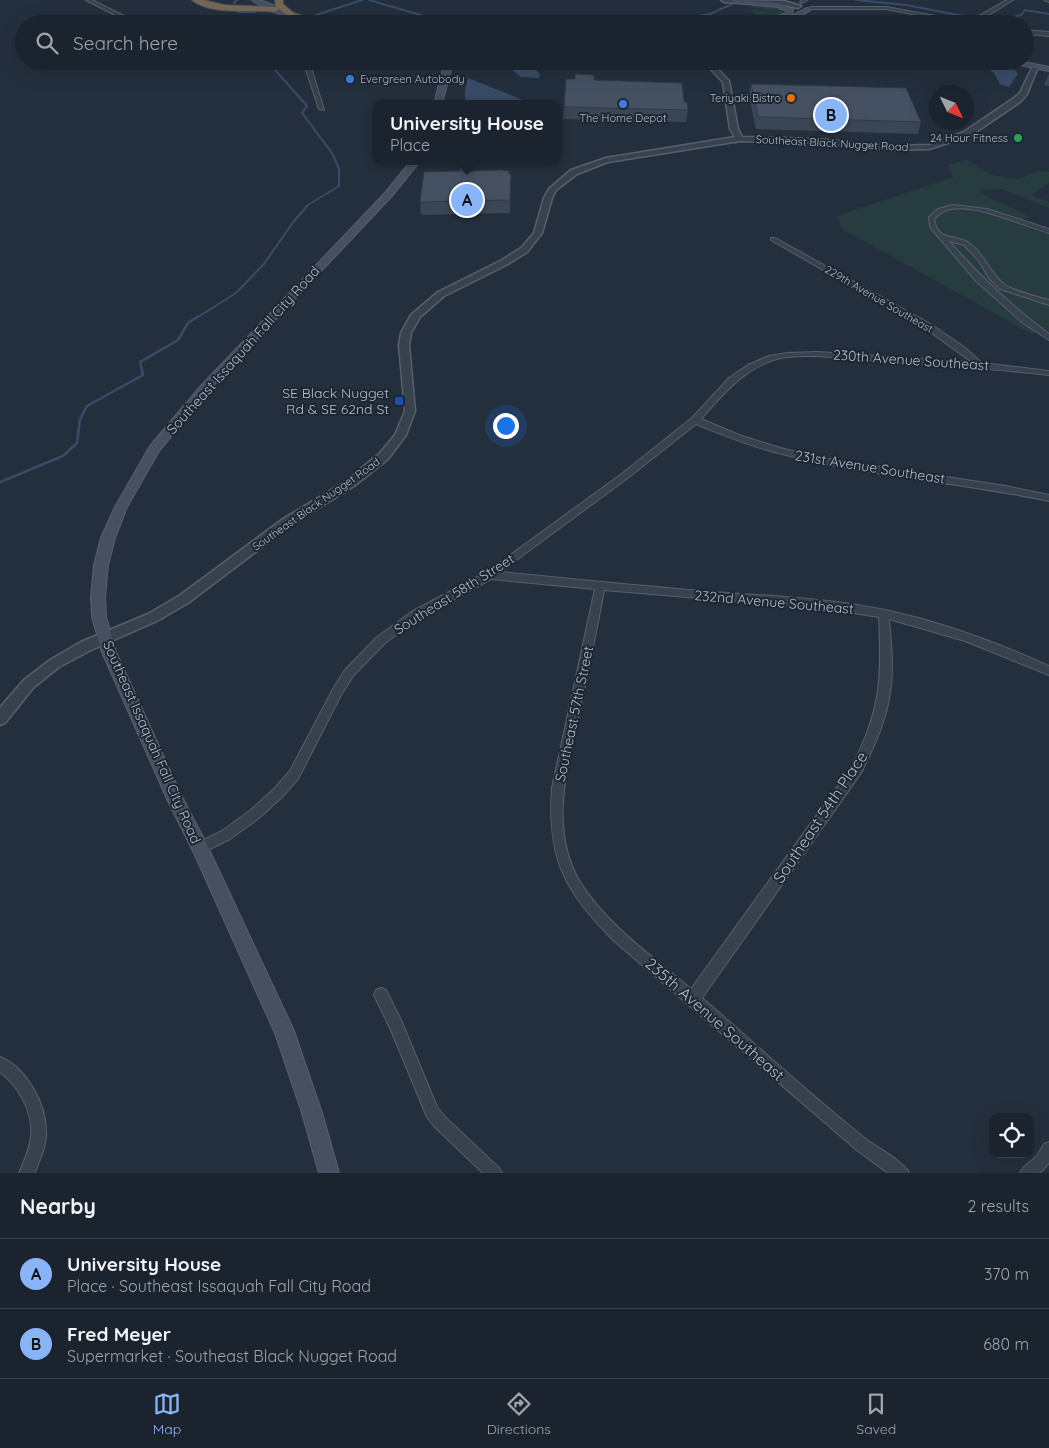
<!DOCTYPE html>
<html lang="en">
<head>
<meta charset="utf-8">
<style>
  :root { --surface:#1b232e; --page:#282f3a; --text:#f1f3f6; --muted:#a0a4aa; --line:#39404a; --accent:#8ab4f8 }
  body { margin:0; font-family:Quicksand,sans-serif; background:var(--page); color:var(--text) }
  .controls { position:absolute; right:15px; bottom:15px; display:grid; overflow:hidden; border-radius:10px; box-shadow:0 5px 20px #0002 }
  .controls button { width:45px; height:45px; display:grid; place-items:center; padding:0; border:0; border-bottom:1px solid var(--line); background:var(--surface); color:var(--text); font:25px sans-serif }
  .compass { position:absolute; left:929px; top:85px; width:45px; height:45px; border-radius:50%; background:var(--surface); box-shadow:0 5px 20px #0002; rotate:133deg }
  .you { position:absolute; left:505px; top:425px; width:18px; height:18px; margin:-12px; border:4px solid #fff; border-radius:50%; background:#1a73e8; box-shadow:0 0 0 8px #1a73e833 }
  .badge { display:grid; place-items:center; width:32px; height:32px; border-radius:50%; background:var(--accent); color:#111; font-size:16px; font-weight:700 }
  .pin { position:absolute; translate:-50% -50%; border:2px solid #fff; box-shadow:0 1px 5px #0006 }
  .popup { position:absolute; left:373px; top:100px; width:188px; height:65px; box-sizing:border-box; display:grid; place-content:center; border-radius:10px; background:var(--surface); filter:drop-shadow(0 1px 4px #0005); font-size:16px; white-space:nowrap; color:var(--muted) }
  .popup b { font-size:19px; color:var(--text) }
  .popup::after { content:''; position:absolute; left:50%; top:100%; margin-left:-10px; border:10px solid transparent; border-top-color:var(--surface) }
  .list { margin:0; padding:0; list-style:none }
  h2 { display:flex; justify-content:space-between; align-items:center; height:65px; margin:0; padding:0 20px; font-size:21px }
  h2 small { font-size:16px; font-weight:400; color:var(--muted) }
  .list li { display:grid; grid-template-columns:32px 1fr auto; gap:15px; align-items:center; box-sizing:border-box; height:70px; padding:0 20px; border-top:1px solid var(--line) }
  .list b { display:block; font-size:19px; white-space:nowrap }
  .list p { margin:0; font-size:16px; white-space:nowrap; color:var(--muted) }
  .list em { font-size:16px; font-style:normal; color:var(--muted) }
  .icon { flex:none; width:28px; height:28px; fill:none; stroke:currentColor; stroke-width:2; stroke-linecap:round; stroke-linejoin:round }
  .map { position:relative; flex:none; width:1049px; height:1173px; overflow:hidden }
  .search { position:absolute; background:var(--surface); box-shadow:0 5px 20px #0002; left:15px; right:15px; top:15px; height:55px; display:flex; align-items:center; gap:12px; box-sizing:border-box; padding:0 18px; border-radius:28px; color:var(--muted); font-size:19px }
  .sheet { height:205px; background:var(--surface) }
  nav { display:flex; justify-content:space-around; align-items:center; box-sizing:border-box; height:70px; border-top:1px solid var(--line); background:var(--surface); font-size:14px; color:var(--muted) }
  nav a { display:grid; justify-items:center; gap:2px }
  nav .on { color:var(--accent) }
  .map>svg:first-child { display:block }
  .green { fill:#263c3f }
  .water { fill:#394c67 }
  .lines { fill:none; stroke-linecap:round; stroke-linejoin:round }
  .stream-far1 { stroke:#394c67; stroke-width:2 }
  .stream { stroke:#394c67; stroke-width:2.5 }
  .minor-casing { stroke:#565f6c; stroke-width:2 }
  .tertiary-casing { stroke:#565f6c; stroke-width:3 }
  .secondary-casing { stroke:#565f6c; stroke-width:2 }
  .motorway-casing { stroke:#434c59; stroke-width:2 }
  .minor { fill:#38414e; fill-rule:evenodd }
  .tertiary { fill:#38414e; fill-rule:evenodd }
  .secondary { fill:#465061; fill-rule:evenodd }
  .motorway { fill:#746855; fill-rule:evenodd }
  .wall { fill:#3b4654 }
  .building { fill:#455162; stroke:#303945 }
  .shop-dot { fill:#3f7fe0; stroke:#1d2633; stroke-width:2 }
  .food-dot { fill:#e8710a; stroke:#1d2633; stroke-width:2 }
  .leisure-dot { fill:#2e9e5b; stroke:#1d2633; stroke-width:2 }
  .transit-dot { fill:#1a4fb4; stroke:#1d2633; stroke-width:2 }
  .labels { text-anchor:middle; stroke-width:4; stroke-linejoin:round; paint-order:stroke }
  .far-poi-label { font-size:11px; fill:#b4bcc9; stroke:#1d2633; text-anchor:end }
  .far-street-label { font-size:11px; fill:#b4bcc9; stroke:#1d2633 }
  .street-label { font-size:14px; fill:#b4bcc9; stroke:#1d2633 }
  .poi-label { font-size:14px; fill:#b4bcc9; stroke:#1d2633; text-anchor:end }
  .near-street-label { font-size:16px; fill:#b4bcc9; stroke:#1d2633 }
</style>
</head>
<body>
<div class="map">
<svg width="1049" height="1173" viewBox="0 0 1049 1173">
  <rect width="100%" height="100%" fill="#242f3e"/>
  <path class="green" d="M754,4l18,1 15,6 -13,5 -19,-1 -5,-6 30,4 -30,-6z
    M967,160l25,15 27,4 18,-8 12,1v11l-18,12 18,7v6l-47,-19 -23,1 9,7 43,20 -13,3 12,9 19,5v99l-3,-2 -14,3 -190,-105 -5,-13 116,-39 -5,-12z"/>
  <path class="water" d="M932,61h30l53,9 3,4 -9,13 -9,-3 -6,-11 -7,-5z
    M517,68l18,1 5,5 -1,4 -18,-1 -9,-7z
    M468,78l65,26h-68v-14z"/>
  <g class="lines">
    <path class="stream-far1" d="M369,0l79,23
      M856,0l50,5 67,13
      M234,3l3,-3
      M238,12h17
      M316,15l46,-15
      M979,20l11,4
      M655,24l55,-10 31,-14
      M1011,24l2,-7 8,-2 4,-5 24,4
      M195,319l41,-26 28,-29 30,-43 14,-16 31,-19v-17l-7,-16 -30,-40 5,-7 -40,-45"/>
    <path class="stream" d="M0,482l63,-26 14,-13 3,-24 7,-13 56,-31 -3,-13 38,-22 10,-17 9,-6"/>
    <g class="minor-casing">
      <path id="minor" d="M86,0h6l48,24h-7z
        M802,0h5l-5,3 -2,-1z
        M1007,0h6l-39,24h-11l-77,-15h-75l-2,-1 2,-1h75l82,15z
        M1044,0h5v2z
        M1025,30l24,2v4l-24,-2z
        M303,61h6l15,49 -5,-1z
        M953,205l34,4 62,20v4c-27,-7 -79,-33 -105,-22 -4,2 -7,5 -10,8 3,23 22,15 35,24 16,11 21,31 36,42 9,6 33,12 44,15v5l-49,-16 -11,-11 -10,-17 -15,-16 -15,-4c31,35 63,66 100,93v6l-26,-17 -47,-42 -46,-54 -1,-10 9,-8z
        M771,238h4l157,87 32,22 18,16 67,8v4c-60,-7 -121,-11 -181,-15 -27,-2 -69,-8 -95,0 -31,11 -51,35 -72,59l38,16 41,13 43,10 182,28 44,9v6c-90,-19 -182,-25 -271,-48 -28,-7 -55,-18 -82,-29l-67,53 -129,95c71,7 141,14 212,20 57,4 116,6 173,18 56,12 111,32 164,56v9l-84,-34 -76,-22c2,25 5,49 1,74 -4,28 -16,54 -29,80l-159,225c55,47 108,97 165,142 11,8 37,22 42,33h-21l-30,-22 -245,-211c-49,-50 -66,-82 -61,-152l43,-199 -104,-10 -70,38 -36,26 -32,33 -12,19 -43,84 -15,17 -24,22 -29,21 -30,15 -4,-2 -2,-4 2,-4 26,-13 29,-21 24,-22 15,-17 43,-82 12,-19 32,-33 36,-26 74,-39 136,-99 69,-55 37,-40 19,-13 21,-9 18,-3 31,-1 154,10 -46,-33 -155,-89zM604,590l224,19 51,8c3,62 2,91 -26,148l-162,224c-39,-33 -83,-63 -111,-107 -33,-55 -11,-120 1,-177 8,-38 16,-77 23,-115z
        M381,988l5,2 15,30 36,87 8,10 54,51 3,5h-19l-48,-46 -8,-10 -36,-87 -17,-35 2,-5z
        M0,1057c27,11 46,47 46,75 1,14 -7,28 -11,41h-16c5,-12 11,-24 12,-37 3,-23 -13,-51 -31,-64z
        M1049,1142v21l-9,10h-20l3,-5 14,-12 7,-12z"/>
    </g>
    <g class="tertiary-casing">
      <path id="tertiary" d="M721,0l63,1 17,5 -3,2 -14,-3 -60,-3z
        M703,61h7l19,20 9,48 4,8 74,2 77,7 36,-1 35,-13 50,-34 6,-5 13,-27 5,1 -11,27 -7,8 -50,34 -41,13 -36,1 -77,-7 -76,-2 -132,21 -31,12 -21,16 -4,8 -10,35 -15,19 -19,12 -64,32 -24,21 -9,16 -2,12 6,66 -9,24 -18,24 -34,27 -63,39 -103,78 -31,18 -66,29 -32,17 -26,21 -28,35 -5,2v-17l4,-5 20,-23 26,-20 31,-18 67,-28 31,-18 104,-77 63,-38 34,-28 15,-18 10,-24 -6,-66 2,-12 10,-18 27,-23 64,-32 19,-12 13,-15 10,-35 5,-9 22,-19 35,-12 129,-21 -5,-8 -7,-47z"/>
    </g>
    <g class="secondary-casing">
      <path id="secondary" d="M252,0h8l63,24c-19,0 -56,-12 -71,-24z
        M732,0l46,3 15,6 -1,7 15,-8 5,1 -17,11 -72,4 26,-6 26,-1 11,-4 1,-2 -10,-4 -42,-4z
        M445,61h8l-11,43h-8z
        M1001,61h18l30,6v4z
        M411,161h9l-29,36 -183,194 -49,60 -32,56 -12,31 -7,27 -3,32 1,20 10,35 66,145 24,46 88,188 28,82 17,60h-20l-17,-60 -27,-80 -81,-180 -26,-52 -66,-149 -10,-35 -1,-20 3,-32 7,-27 14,-31 35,-61 50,-59 185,-194z"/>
    </g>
    <g class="motorway-casing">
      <path id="motorway" d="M192,0h11l22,5 51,2 -1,-7h8v4l13,11 -7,2 -10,-8 -4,3c-24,-3 -64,4 -83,-12z"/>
    </g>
    <use href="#minor" class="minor"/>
    <use href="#tertiary" class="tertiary"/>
    <use href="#secondary" class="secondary"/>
    <use href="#motorway" class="motorway"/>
  </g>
  <path class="wall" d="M1049,74v12l-5,-1z
    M575,79l19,1 90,22 4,8 -2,12 -123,-3 1,-12z
    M751,84l170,38 -3,12 -162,-5 -7,-33z
    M472,165v6h37v3h2l-1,39 -89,2 -1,-13 40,-31z"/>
  <path class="building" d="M575,74l19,1v5l88,3 2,19h3l1,8 -124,-3 2,-28h9z
    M751,84l155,4 15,34 -163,-5z
    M460,165h12l-2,6 32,-1 7,1v3h2l-1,26 -90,2 4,-30 36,-1z"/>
  <g class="shop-dot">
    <circle cx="350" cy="79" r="5"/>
    <circle cx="623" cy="104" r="5"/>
  </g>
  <circle class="food-dot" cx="791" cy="98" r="5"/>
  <circle class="leisure-dot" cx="1018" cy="138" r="5"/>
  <rect class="transit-dot" x="394" y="396" width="10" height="10" rx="2.5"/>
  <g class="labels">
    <g class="far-poi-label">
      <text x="360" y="83" text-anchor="start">Evergreen Autobody</text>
      <text x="781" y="102">Teriyaki Bistro</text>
      <text x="623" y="122" text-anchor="middle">The Home Depot</text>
      <text x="1008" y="142">24 Hour Fitness</text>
    </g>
    <g class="far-street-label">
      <text transform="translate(832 143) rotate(3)" y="4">Southeast Black Nugget Road</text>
      <text transform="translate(879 299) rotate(30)" y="4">229th Avenue Southeast</text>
      <text transform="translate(316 504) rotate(-35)" y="4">Southeast Black Nugget Road</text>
    </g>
    <g class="street-label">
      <text transform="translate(243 350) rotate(-48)" y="5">Southeast Issaquah Fall City Road</text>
      <text transform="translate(911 360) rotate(4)" y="5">230th Avenue Southeast</text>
      <text transform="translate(870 467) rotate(9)" y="5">231st Avenue Southeast</text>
      <text transform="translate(454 594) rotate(-32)" y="5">Southeast 58th Street</text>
      <text transform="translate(774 602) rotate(5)" y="5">232nd Avenue Southeast</text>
      <text transform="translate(574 714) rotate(-78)" y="5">Southeast 57th Street</text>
      <text transform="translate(152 742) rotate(66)" y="5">Southeast Issaquah Fall City Road</text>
    </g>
    <g class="poi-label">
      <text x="389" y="398">SE Black Nugget<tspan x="389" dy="16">Rd &amp; SE 62nd St</tspan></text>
    </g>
    <g class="near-street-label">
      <text transform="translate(820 817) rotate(-56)" y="6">Southeast 54th Place</text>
      <text transform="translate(715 1019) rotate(41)" y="6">235th Avenue Southeast</text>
    </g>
  </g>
</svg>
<div class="controls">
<button><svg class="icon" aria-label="locate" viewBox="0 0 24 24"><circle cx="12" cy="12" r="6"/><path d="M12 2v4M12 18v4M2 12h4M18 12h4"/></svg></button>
</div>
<svg class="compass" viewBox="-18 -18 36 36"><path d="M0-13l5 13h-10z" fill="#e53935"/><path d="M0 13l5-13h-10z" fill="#a0a4aa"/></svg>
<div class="you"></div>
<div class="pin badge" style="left:467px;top:200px">A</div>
<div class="popup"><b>University House</b>Place</div>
<div class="pin badge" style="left:831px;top:115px">B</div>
<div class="search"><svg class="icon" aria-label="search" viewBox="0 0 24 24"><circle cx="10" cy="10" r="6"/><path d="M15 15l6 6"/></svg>Search here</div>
</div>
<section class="sheet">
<h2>Nearby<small>2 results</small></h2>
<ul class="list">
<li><span class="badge">A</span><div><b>University House</b><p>Place · Southeast Issaquah Fall City Road</p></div><em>370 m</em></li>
<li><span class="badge">B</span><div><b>Fred Meyer</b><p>Supermarket · Southeast Black Nugget Road</p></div><em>680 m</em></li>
</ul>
</section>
<nav>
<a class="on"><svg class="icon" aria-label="map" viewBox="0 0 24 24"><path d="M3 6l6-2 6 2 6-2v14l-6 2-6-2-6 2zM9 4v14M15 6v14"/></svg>Map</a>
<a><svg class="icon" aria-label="directions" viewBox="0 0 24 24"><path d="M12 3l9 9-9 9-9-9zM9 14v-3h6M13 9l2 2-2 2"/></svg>Directions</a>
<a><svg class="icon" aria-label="saved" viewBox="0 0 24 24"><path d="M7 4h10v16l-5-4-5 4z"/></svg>Saved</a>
</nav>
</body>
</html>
